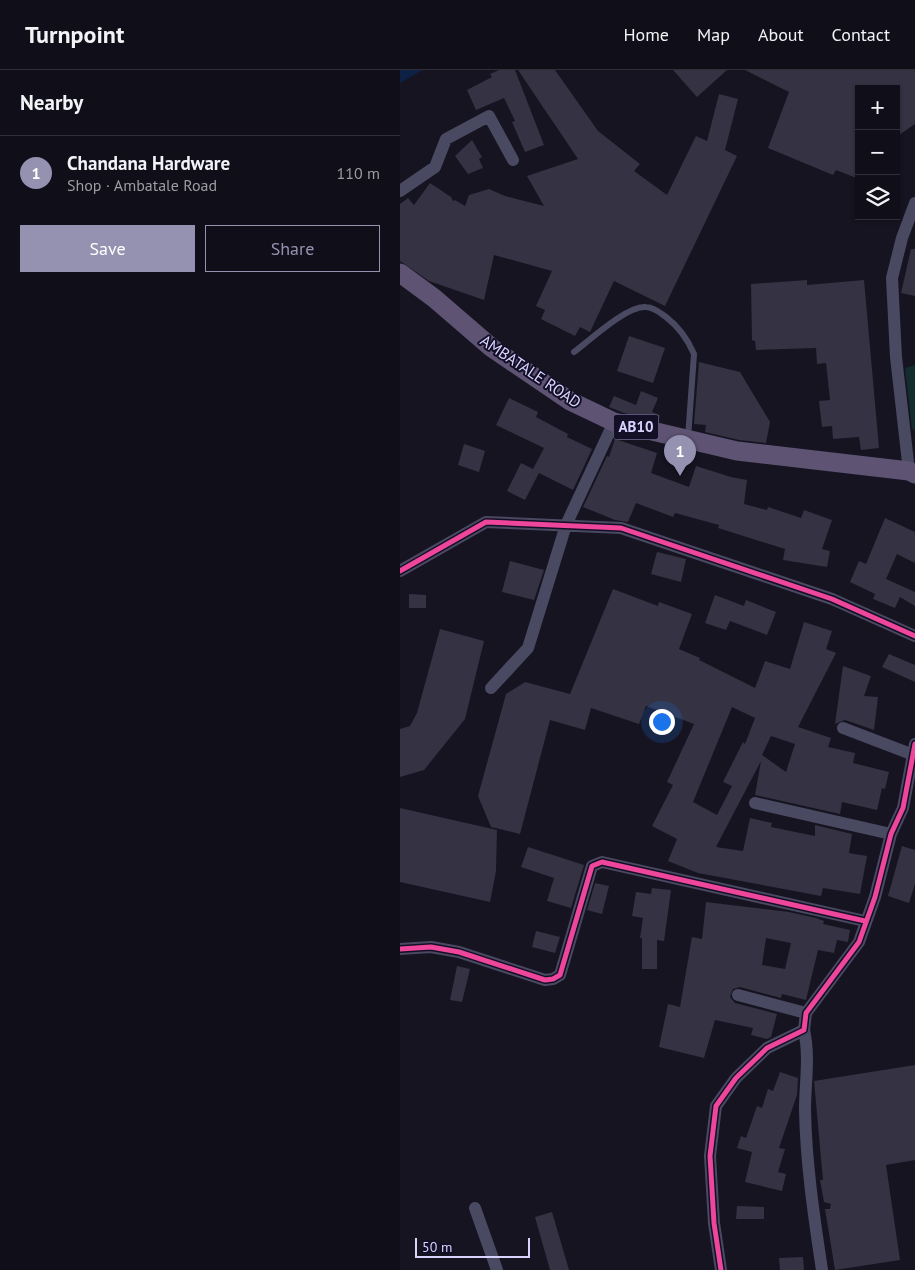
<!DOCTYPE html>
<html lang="en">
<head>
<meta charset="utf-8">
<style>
  :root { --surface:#100f19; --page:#1e1d26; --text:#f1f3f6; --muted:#9c9ca2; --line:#302f38; --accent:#9591b1 }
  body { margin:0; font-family:"PT Sans",sans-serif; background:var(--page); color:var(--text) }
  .controls { position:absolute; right:15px; top:15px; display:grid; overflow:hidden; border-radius:0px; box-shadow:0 1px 4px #0004 }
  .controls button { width:45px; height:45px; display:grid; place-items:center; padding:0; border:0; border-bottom:1px solid var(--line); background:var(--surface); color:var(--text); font:25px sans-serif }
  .scale { position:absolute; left:15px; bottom:12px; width:115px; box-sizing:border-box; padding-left:5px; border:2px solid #d9d4ff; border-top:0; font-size:14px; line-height:18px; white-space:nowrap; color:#d9d4ff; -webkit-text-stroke:4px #130f26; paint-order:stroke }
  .you { position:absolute; left:261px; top:651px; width:18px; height:18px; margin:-12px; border:4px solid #fff; border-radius:50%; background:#1a73e8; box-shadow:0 0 0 8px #1a73e833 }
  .badge { display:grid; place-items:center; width:32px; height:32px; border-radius:50%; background:var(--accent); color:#fff; font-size:16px; font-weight:700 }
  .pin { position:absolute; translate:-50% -41px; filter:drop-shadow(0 1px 2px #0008) }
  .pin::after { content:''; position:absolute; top:26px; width:18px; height:15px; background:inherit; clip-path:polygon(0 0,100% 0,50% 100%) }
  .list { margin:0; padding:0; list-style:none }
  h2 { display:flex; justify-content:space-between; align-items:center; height:65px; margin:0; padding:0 20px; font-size:21px }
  h2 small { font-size:16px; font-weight:400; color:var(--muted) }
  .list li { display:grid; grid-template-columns:32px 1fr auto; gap:15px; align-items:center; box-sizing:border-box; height:75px; padding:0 20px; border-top:1px solid var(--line) }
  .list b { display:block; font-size:19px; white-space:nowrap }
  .list p { margin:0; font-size:16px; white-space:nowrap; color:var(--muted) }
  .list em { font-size:16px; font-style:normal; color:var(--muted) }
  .actions { display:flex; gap:10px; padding:15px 20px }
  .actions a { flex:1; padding:11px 0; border:1px solid var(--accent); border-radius:0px; text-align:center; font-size:18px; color:var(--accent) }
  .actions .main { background:var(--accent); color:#fff }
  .icon { flex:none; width:28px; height:28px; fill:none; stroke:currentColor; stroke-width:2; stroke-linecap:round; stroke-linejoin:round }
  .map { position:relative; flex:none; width:515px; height:1200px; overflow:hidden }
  header { display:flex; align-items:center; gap:30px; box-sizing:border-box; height:70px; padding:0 25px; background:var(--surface); border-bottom:1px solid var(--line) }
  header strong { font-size:24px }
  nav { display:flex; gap:28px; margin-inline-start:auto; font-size:18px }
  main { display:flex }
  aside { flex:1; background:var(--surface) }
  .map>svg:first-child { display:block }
  .green { fill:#132c2d }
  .water { fill:#0d2144 }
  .building { fill:#343243; fill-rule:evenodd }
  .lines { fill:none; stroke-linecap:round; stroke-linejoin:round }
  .service { stroke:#4a4962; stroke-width:6 }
  .minor { stroke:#4a4962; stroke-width:12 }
  .primary { stroke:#5e5373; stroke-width:19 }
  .cycleway-casing { stroke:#130f26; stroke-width:8 }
  .cycleway { stroke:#ed469a; stroke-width:5 }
  .labels { text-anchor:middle; stroke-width:4; stroke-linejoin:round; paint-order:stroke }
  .shield { fill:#130f26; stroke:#9e99be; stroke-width:1 }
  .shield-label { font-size:15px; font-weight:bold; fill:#d9d4ff }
  .street-label { font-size:16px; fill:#d9d4ff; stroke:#130f26 }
</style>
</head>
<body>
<header>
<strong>Turnpoint</strong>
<nav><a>Home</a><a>Map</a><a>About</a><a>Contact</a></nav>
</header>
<main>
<aside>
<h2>Nearby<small></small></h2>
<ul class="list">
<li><span class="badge">1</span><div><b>Chandana Hardware</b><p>Shop · Ambatale Road</p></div><em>110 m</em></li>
</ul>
<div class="actions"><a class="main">Save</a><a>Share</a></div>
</aside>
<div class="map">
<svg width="515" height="1200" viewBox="0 0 515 1200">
  <rect width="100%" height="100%" fill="#161421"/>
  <path class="green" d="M515,295v65l-3,-1 -7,-61z"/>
  <path class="water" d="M0,0h23l-23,13z"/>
  <path class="building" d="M99,0h16l29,75 -19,7 -13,-30 3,-1 -11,-23 -28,12 -9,-20 25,-13 -2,-3z
    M118,0h37l43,61 42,33 -6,7 33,24 29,-59 11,5 12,-47 19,5 -13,51 12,6 -72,150 -51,-25 -24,51 -10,-5 -5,9 -34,-17 4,-9 -9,-4 16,-35 -58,-16 -10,45 -55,-19 -29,-20v-57l8,-6 6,7 16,-22 21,14 2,4 2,-1 10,6 4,-11 20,-6 16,7 39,10 -17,-30 51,-17z
    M273,0h54l-30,27z
    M345,0h170v54l-19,13v-48h-37v90l-23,-9 -3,5 -65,-27 21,-56z
    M72,70l10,17 -3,2 4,9 -15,6 -13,-18z
    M511,179h4v47l-14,-3z
    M407,210v5l57,-5 15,168 -18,2 -2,-13 -26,2 -1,-13 -10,1 -3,-26 11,-1 -4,-37 -9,1 -1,-16 -60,2 -1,-9 -3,-1 -1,-56z
    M229,266l36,12 -12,35 -36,-12z
    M299,292l41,10 30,50 -4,21 -27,-3 -34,-8 1,-7 -12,-1z
    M241,321l17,7 -6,14 8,3 -2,6 -34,-8 -15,-6 5,-11 22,9z
    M109,328l29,14 -2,5 32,17 -1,3 25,12 -19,41 -34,-17 -14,27 -18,-9 14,-28 12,6 11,-21 -48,-23z
    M215,369l42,14 -6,20 38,14 7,-21 35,11 16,3 -3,24 23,6 1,-3 33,11 3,-8 28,10 -10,29 8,2 -3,16 -44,-7 2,-11 -67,-21 1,-3 -44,-12 -2,4 -37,-14 -8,19 -13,-2 -32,-13 24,-51 2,1z
    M64,374l21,7 -6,21 -21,-7z
    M485,448l30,14v31l-18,-9 -11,25 29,13v14l-15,-9 -5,11 -22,-9 2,-5 -25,-12 9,-21 7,3z
    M257,482l29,7 -5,23 -30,-8z
    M110,491l34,9 -10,30 -32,-8z
    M213,519l45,17 1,-4 33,12 -13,35 21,9 -1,2 56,28 10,-27 25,8 14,-47 28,9 -6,18 10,4 -38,74 33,11 -3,9 27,6 -2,10 36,9 -4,17 -3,-1 -5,22 -35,-8 -2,12 -85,-19 6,-34 -45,86 27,4 7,-33 22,5 -1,4 44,9v-11l37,9 -3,19 18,3 -7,38 -37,-6 -2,8 -123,-23 -30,-12 9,-22 -25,-13 21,-41 -6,-3 27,-58 -48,-18 -7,18 -48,-16 -6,22 -35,-10 -30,114 -29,-7 -13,-31 28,-102 19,-12 45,12zM332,637l23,11 -10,26 -2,-2 -20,40 9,4 -15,29 -24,-13zM371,666l24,8 -9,28 -24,-17z
    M9,524l17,1v13h-17z
    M315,525l29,11 2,-6 30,12 -9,23 -37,-14 -4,9 -21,-7z
    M40,559l44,12 -19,78 -41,51 -24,7v-48l10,-3 7,-13z
    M489,584l26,11v17l-33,-15z
    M443,596l28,10 -7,20 14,1 -4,33 -29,-10 -10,4z
    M0,738l97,22 -1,41 -6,31 -90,-20z
    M502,776l13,4v34l-6,19 -21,-7z
    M128,777l56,18 -13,43 -24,-7 7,-23 -33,-11z
    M195,813l14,3 -7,28 -15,-4z
    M252,818l19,2 -7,51 -7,-1v29h-15v-31h-2l3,-20 -11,-2 4,-24 15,2z
    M306,832l83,10 27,6 8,3 -1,3 27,6 -2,12 -11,-2 -3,13 -16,-3 -12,50 -24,-6 -1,4 -41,-11 -7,2 -3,8 5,6 42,11 -6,23 -4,2 -16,-4 2,-7 -38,-8 -11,38 -45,-11 9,-43 12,3 12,-70 10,2zM366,868l25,5 -6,26 -23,-4z
    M136,861l24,6 -5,16 -23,-6z
    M57,896l13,3 -8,33 -12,-2z
    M515,995v95l-29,5 14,95 -65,10 -10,-61h5l1,-5 -7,-2 -4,-22h3l-9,-99z
    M380,1002l18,6 -1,17 -18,53 6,1 -7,23 8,2 -4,17 -37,-9 7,-30 -15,-4 4,-12 5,2 11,-32 5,2 6,-19 5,2z
    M337,1136l27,1v12h-28z
    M152,1142l17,58h-19l-15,-53z
    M403,1187l1,13h-24l-1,-12z"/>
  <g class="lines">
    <path class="service" d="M174,282c15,-11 53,-47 72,-45 8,0 14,6 20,10 13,10 22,23 28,37l-6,84"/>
    <path class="minor" d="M0,121l35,-24 11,-28 43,-23 24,44
      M509,401l-13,-114 -4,-79 10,-40 13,-35
      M0,501l86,-49 135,6 211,71 83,37
      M91,618l37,-40 38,-123 48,-103
      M443,658l68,26
      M355,733l136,31
      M0,879l31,-2 28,5 86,28 8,-1 7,-4 32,-109 10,-4 263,59
      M338,925l68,18
      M404,960c6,27 1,53 1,80 1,53 9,107 17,160
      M75,1138l22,62
      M321,1200l-7,-47 -4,-67 6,-50 20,-28 31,-30 37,-18 2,-17 53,-71 16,-45 16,-63 12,-26 12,-64"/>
    <path class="primary" d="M0,203l34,25 58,50 78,53 44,21 123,29 172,20 6,3"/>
    <g class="cycleway-casing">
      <path id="cycleway" d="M0,501l86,-49 135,6 211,71 83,37
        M0,879l31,-2 28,5 86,28 8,-1 7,-4 32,-109 10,-4 263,59
        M321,1200l-7,-47 -4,-67 6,-50 20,-28 31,-30 37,-18 2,-17 53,-71 16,-45 16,-63 12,-26 12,-64"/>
    </g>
    <use href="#cycleway" class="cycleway"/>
  </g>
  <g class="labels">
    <rect class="shield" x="213.5" y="344.5" width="45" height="25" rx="4"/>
    <g class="shield-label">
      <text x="236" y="362">AB10</text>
    </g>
    <g class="street-label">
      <text transform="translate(131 301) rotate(34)" y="6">AMBATALE ROAD</text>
    </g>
  </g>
</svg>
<div class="controls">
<button>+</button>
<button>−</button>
<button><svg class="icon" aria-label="layers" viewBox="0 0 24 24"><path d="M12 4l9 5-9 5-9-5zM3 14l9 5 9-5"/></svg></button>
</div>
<div class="scale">50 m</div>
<div class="you"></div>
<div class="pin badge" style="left:280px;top:406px">1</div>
</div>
</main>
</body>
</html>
